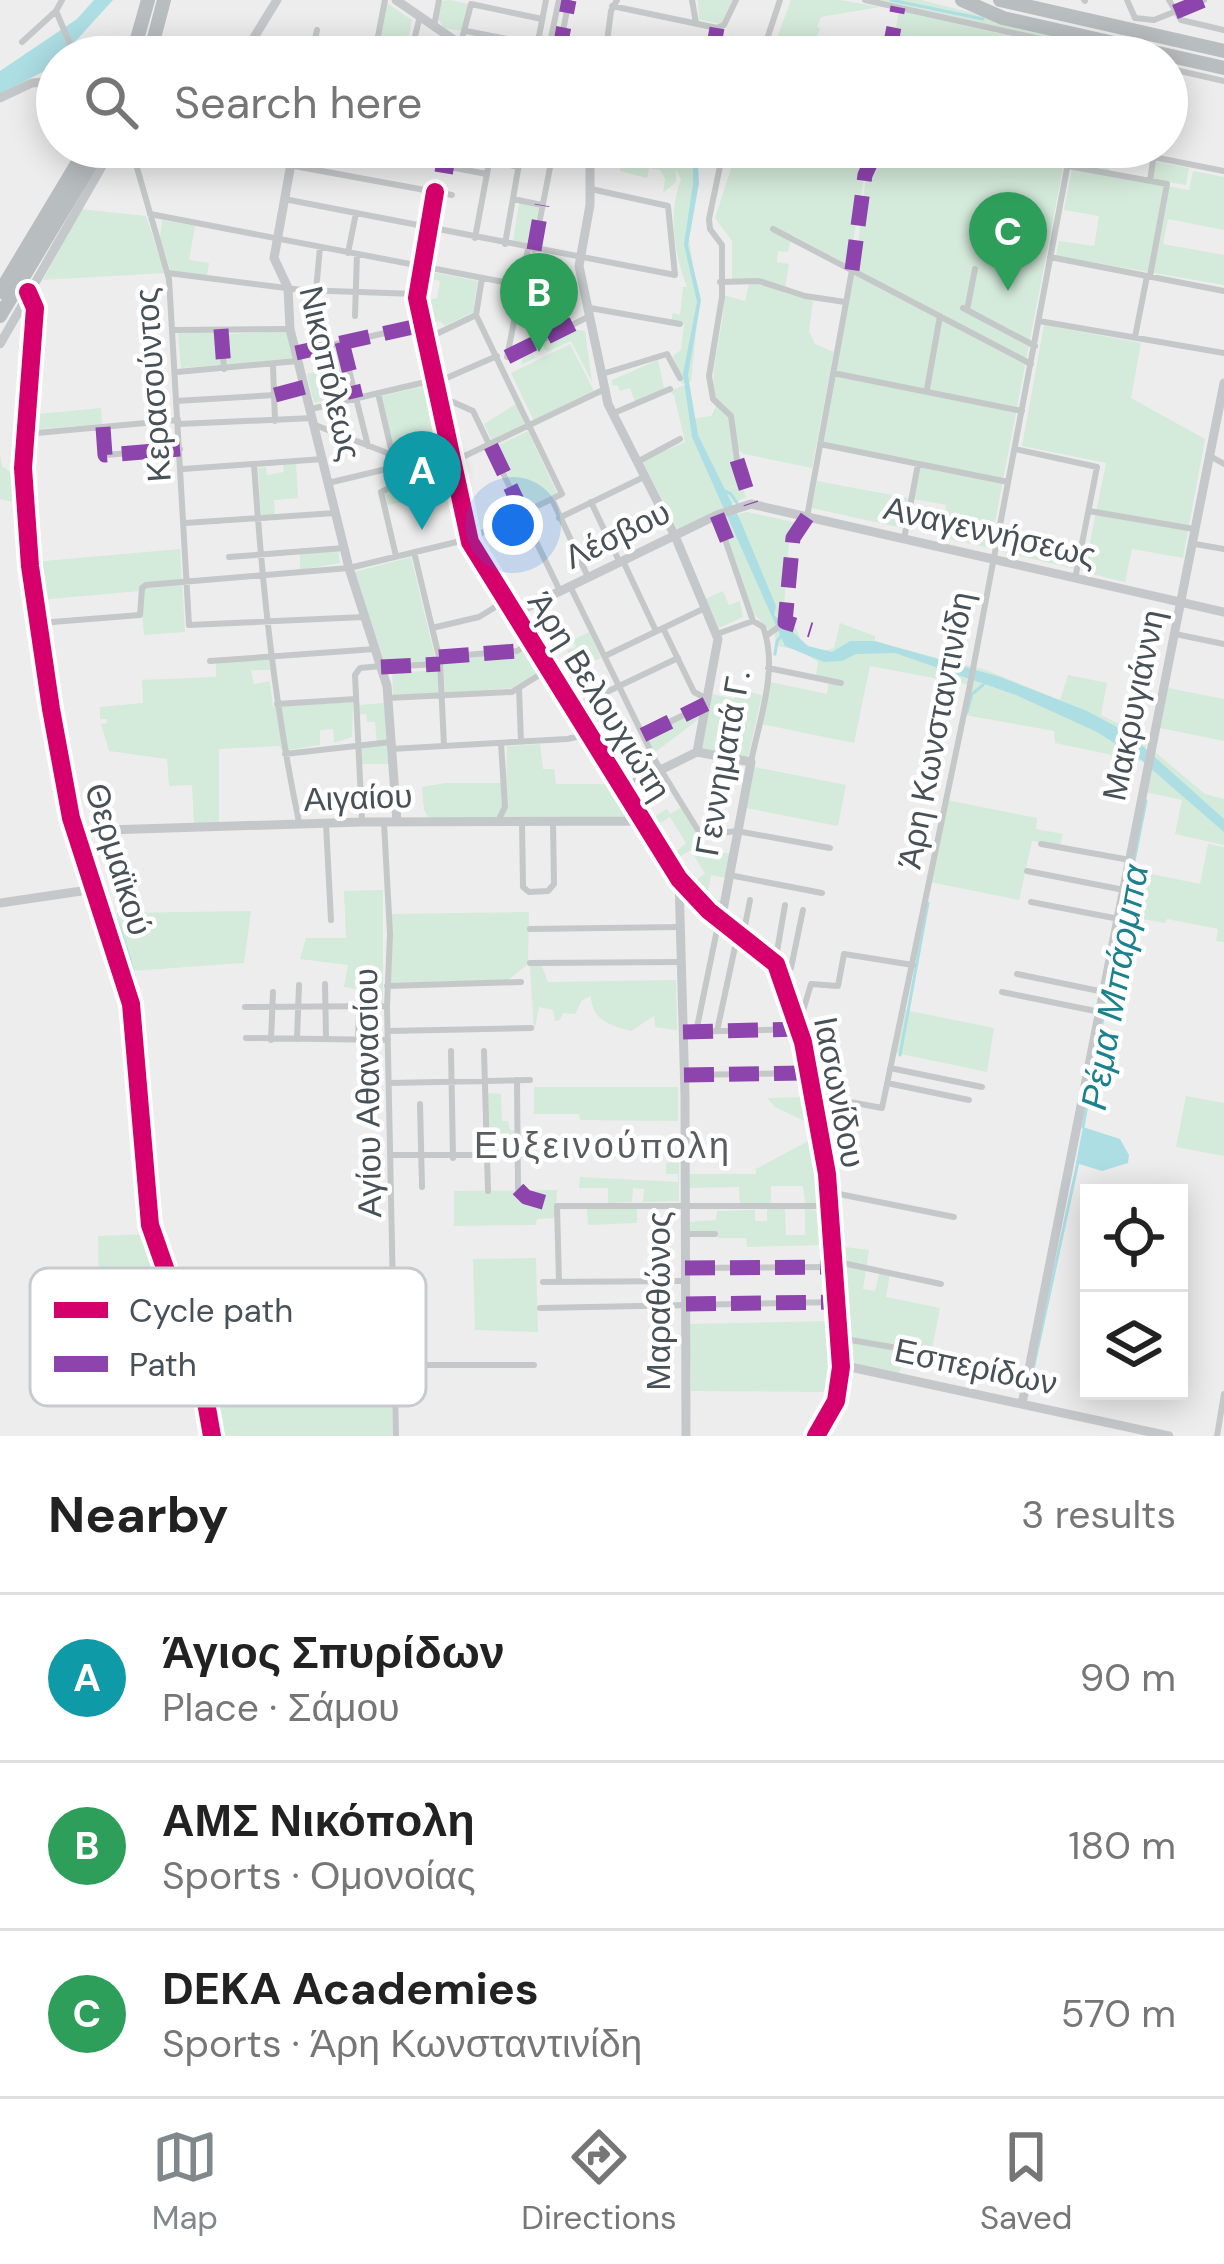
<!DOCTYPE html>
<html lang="en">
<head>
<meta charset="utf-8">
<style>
  :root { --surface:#fff; --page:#f2f2f2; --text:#222; --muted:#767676; --line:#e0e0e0; --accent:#81888c }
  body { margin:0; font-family:"DM Sans",sans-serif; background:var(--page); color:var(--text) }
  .controls { position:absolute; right:36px; bottom:36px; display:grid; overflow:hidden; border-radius:0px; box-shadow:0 6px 30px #0003 }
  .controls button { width:108px; height:108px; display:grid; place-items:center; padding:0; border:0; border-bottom:3px solid var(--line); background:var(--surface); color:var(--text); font:60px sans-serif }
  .you { position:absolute; left:513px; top:525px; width:42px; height:42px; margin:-30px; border:9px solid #fff; border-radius:50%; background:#1a73e8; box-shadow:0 0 0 18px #1a73e833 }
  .badge { display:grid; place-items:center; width:78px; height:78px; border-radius:50%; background:var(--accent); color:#fff; font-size:39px; font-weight:700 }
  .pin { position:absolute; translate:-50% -99px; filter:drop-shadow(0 3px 6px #0008) }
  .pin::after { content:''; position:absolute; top:63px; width:42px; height:36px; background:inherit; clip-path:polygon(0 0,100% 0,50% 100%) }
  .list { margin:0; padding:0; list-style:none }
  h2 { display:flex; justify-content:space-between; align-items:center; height:156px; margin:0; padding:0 48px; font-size:51px }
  h2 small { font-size:39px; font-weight:400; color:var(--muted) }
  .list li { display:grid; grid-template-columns:78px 1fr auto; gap:36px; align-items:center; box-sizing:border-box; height:168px; padding:0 48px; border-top:3px solid var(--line) }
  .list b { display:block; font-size:45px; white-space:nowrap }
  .list p { margin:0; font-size:39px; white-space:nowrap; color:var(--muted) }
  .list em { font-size:39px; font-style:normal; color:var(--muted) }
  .icon { flex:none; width:66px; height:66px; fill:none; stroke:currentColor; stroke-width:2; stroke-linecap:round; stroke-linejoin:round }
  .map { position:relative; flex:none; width:1224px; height:1436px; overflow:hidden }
  .search { position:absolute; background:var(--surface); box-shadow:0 6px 30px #0003; left:36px; right:36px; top:36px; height:132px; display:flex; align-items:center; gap:30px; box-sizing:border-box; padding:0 42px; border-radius:66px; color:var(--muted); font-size:45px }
  .sheet { height:660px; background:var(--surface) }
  nav { display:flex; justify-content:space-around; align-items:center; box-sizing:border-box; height:168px; border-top:3px solid var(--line); background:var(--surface); font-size:33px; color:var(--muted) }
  nav a { display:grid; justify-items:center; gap:6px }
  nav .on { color:var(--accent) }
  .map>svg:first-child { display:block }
  .green { fill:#d4eada; fill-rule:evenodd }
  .water { fill:#addee4 }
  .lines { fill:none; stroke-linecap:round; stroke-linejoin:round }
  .stream { stroke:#addee4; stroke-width:3 }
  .street { stroke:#c5c8c8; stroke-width:6 }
  .secondary { stroke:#c5c8ca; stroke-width:9 }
  .highway { stroke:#b8bdc0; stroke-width:14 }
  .quiet { stroke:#8e44ad; stroke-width:15; stroke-dasharray:30 15; stroke-linecap:butt }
  .cycleway-casing { stroke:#fff; stroke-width:26 }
  .cycleway { stroke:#d6006c; stroke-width:18 }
  .labels { text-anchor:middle; stroke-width:9; stroke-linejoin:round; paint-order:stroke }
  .street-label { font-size:33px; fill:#475157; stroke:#fff }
  .water-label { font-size:36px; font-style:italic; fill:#1b818d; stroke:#fff }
  .neighbourhood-label { font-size:36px; letter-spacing:3px; fill:#5a5d60; stroke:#fff }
  .key { fill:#fff; stroke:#c8cbcd; stroke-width:3 }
  .key-label { font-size:33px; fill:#475157 }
</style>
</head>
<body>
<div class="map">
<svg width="1224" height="1436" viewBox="0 0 1224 1436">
  <rect width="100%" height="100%" fill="#eeeded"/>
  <path class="green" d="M450,0l18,4 -5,27 -19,-3 -6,-9 4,-18z
    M698,0h34l-11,24 -22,-5z
    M791,0h49l40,7 -59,10 -4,9 3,3 -12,28h-38z
    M879,0h42l228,57h-19z
    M387,3l25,17 -6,29 -27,-6z
    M899,10l183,43 1,4h-192z
    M605,147h76l-4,19 13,-1 4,-18v36l-7,44 12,77 -8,77 -9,3 -9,-28 8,-6 3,-26 -13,-2 2,-9 7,2 3,-28h4c-13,-34 -19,-73 -6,-108l-5,-9v12l-13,11 2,-14 -5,-9 -11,-2 -2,10 -27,-7 3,-16z
    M738,147h137l-10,25 -16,93 -57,-30 -4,17 -10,-1 -1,11 12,2 -5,29 29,8 -4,30 6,13 19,8 -22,116 -68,-14 -7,-5 -5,-35 -18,-18c-4,-39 11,-66 10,-101l21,6 4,-17 -17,-4v-39l-17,-23z
    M878,147h189l-77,401 -50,-11 6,-32 -32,-6 7,-38 -97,-19 32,-180 10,-86z
    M1076,147h36l-4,29 81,14 4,-19 31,6v53l-56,-11 -5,25 61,11v30l-168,-29 3,-15 35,5 5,-30 -35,-6z
    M1153,161l36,7 -3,17 -35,-6z
    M519,203l20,3 -7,39 -19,-3z
    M81,209l65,7 19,57 -122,7z
    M162,220l33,6 -6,34 20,3 -2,13 -36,-4 -11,-34z
    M426,271l52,10 -5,31 -28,14 -5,-5 -13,4 -3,-24 13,-3 3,-17 -15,-4z
    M1044,325l97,18 -10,55 74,41 -22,119 -51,-9 -7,33 -41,-10 22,-109 -84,-17z
    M572,329l13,2 7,51 -21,-41 -24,11 -4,-6 -11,6 3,6 -14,7 3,-13z
    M218,331l3,34 -40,3 -3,-35z
    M287,331l8,28 -69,7 -2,-32z
    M570,344l24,47 -60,30 -23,-48z
    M340,346l12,48 -38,9 -7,-29 14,-4 -4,-18z
    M658,360l6,28 -29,13 -5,-13 -10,3 -2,-5 -6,-1v-5z
    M429,385l25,106 -66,14 -4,-14 18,-5 -20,-90z
    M685,385l5,34 21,-3 5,-10 12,8 7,51 11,32 -68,33 -36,-69 43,-19 -11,-47 -5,-4z
    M516,404l9,21 -33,16 -8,-17z
    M101,408l1,16 -75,6 1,-15z
    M528,431l29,62 -33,16 -29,-62z
    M12,441l5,1 6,62 -23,-5v-45l2,12 9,6z
    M296,463l2,35 -24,2 1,16h-14l-3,-48 8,-1 1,8 17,-3 -1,-7z
    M817,481l91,17 -6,30 -90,-20z
    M747,512l51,11 -9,18 -6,77 -14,12 -16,-17 -32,-95z
    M1007,530l73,14 -5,25 -72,-17z
    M180,549l5,83 -41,3 -4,-44 -102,9 -5,-38z
    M338,550l2,13 -40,7v-16z
    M411,557l25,105 -46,2 -6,-4 -30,-88z
    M723,591l6,14 11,-4 3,16 -24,11 -14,-29z
    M793,621l9,22 19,9 13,-4 6,-25 35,13v6l111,28 74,30 8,-25 39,8 -6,32 48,23 -8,23 -86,-18 -1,-12 -89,-16 6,-30 -101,-19 -16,77 -93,-19 9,-42 57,12 2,-15 -13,-3 2,-14 -19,-12 -22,-4 -3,-13z
    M589,632l12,26 -16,7 -2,-5 -9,4 -7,-14 9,-3 -3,-7z
    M528,647l14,23 -27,18 -70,5 -2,-34 75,-5z
    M269,659l1,11h-19l3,14 16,-3 3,26 80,-5 -1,35 -18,6 -1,-14 -13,1v15l-38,6 -2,-5 -61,3v75l-25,1 -2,-40 -23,1 -2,-27 -58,-8 -8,-27 6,-1v-4h-7v-12l43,-4 -1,-23 74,-3v-14z
    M438,670l2,24 -47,2 -1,-23z
    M1168,688l56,11v42l-64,-13z
    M737,689l25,6 -14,63 -46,-9 10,-55 22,5z
    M384,703l4,61h-27l-1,-18 17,-2 -2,-22h-8l-1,-8 -8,1v-10z
    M698,709l1,10 -45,34 -8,-17z
    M540,744l3,25h11l2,15h57l18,34 -201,2 -6,-10 -2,-23 23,-4h61l1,-37z
    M1155,752l50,42 19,5v46l-49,-11 7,-34 -37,-8z
    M754,767l92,18 -8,41 -92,-18z
    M947,800l90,18 -1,11 27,5 -3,11 -28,-4 -13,59 -89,-18z
    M682,807l21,35 -5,5 6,11 15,-6 12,2 -5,24 -15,-3 -4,23 15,3 -3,15 -31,-31 17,-11 -14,-24 -16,9 -3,-4 14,-12 -16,-26 -18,11 -5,-7 20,-12 3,5z
    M1208,844l16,3v95l-8,-1 2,-12 -51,-10 -2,4 -28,-5 1,-7 -13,-3 7,-38 68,14z
    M383,890v113l-28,1 1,-15 -12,-2 4,-22 -48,-6 6,-21h40l-2,-47z
    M251,911l-7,52 -113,8 -14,-58z
    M529,912l-1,52 -20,16 -118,3 -2,-69z
    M530,966h12l6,16 128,-2 1,50 -22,-3 -1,-11 -23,15c-22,-6 -39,-11 -40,-35l-9,4 -7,14 -12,-1 -3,7 -5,1 -2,-11 -14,-3 -5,25z
    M905,1010l89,18 -7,44 -91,-19z
    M534,1087h144v34l-98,-1 -1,-6h-45z
    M487,1093l14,1 1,27h6l2,9 6,1v10l-8,1v10l-18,2z
    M1186,1096l38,7v53l-48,-9z
    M809,1097l6,29 -40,-19 -8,-9z
    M810,1140h7l8,64 -20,-1 -2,-17h-32v17h-31l-1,-16 -53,1 -1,-14h71v-5z
    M673,1157l6,1v43l-36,1 1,-13 -11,-1 -1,14 -24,1v-15h-29l1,-11 98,5v-8h-12v-11l7,-1z
    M557,1190l-2,28 -18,1 -1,6 -82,1v-35z
    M637,1208v15l-49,2 -1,-16z
    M805,1208l19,4 2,33 -79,2 -1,-9h-28l-1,-6h-30v-10l29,-2 1,-9 38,-1v11h12v-12h18l1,26h19z
    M147,1234l52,146h-99l-2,-144zM116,1336l59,1v23l-47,-1v-19z
    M837,1246l32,4 -6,39 12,2 5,-21 10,3 -4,24 54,11 -9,46 -17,-4 -2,12 -10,-1 -3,13 -50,-11z
    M536,1258l2,74 -63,-2 -2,-71z
    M832,1321l6,46 -5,25 -142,-1 -2,-67z
    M391,1362l2,74h-172l-14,-73z"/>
  <path class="water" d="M94,0h19l-61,67 -52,27v-23l77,-52z
    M693,147h4l2,36 -11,62 13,55 -13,75 10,60 43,87 35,84 -2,9 34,31 24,6 18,-11h25l125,36 87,34 41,22 96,86v13l-83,-72 -44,-28 -81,-37 -121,-42 -39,1 -14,7 -18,1 -39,-16 -93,-209 -9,-63 14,-72 -13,-58 9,-60z
    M1083,1127l37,12 9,16 -1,8 -26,8 -26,-8z"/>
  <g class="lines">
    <path class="stream" d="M891,0l92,19
      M723,490l8,4 6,9
      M30,496l11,112 39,217
      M775,654l2,-13 6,-7
      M967,712l5,-18 11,-9
      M82,834c26,64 57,130 62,200 4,60 0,124 13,183 16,74 54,143 63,219
      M1114,962l32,-161
      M1099,1039l11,-55
      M900,1055l28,-152
      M1083,1127l11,-61
      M1032,1374l46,-212
      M840,1409l9,-37"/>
    <path class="street" d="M692,0l4,23
      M865,0l256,57
      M1084,0l1,1
      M1127,0l8,18 19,2 50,-20
      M1169,0l12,20 43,10
      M471,4l71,15
      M612,6l105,22
      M56,11l14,33 -3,13
      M434,26l5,-26
      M717,28l7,-3 12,-25
      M466,31l135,26
      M22,42l34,-31 6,-11
      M461,43l10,-39
      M549,47l10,-47
      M712,55l5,-27
      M311,57l6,-27
      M374,57l11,-57
      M410,57l10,-41
      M535,57l11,-57
      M558,57l11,-57
      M605,57l6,-46 6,-11
      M761,57l19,-57
      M1167,68l57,13
      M131,147l38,132 20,346 175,-8
      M191,147l261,48
      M396,147l16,4 11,11 64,12
      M724,147l-15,72 1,10 12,16v52l-13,79 4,23 18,17 6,44
      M372,155l11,-8
      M1153,157l71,14
      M489,161l30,6
      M1068,166l99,18 -17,92
      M454,167l4,-20
      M1150,181l5,-34
      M435,192l-17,98 4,35 47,214 44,75
      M284,199l391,76 -7,-69 -77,-17
      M513,199l29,6
      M150,214l359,69
      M773,229l258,135
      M475,238l17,-91
      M505,244l17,-97
      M534,250l20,-103
      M348,253l8,-40
      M1050,257l174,34
      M168,273l134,17 114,4
      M720,282l39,-1 46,15 40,6
      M316,291l4,-44
      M590,308l90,16
      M963,308l72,38
      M967,310l8,-41
      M355,316l2,-62
      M1039,321l185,32
      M173,330l117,-1
      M221,331l3,38
      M1135,337l12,-61
      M426,339l50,-24
      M342,342l26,104
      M296,353l125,-28
      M507,357l10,-51 7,-1 3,-16 -6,-3 7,-37
      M508,357l80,-40
      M273,366l2,55
      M177,372l121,-11
      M833,373l189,38
      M602,374l65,-20 13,24
      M435,383l62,-27
      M927,389l13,-73
      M378,393l21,90 -18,9 15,64
      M176,401l99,-6 28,-8
      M439,402h14l20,9 87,180
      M311,409l123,-29
      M614,413l56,-24
      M179,424l134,-6
      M315,425l75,29
      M103,427l2,28 75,-6
      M26,434l152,-14
      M820,444l188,38
      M1015,449l82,18 -22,112
      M1210,456l14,8
      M639,461l41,-22
      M452,462l153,-73
      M254,464c8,120 20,239 45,358
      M183,469l140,-10
      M328,483l67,-16
      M552,499l36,78
      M591,502l29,61
      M1089,511l105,18
      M717,516l36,105 10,6c16,41 -4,94 -12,135
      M807,517l45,-247
      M559,518l87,-42
      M185,523l150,-10
      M904,539l14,-75
      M1195,544l29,5
      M414,552l26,109 4,85
      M229,557l115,-9
      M623,561l33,70
      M570,586l86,176 45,73 36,-4 93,17
      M40,623l100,-8 2,-27 4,-3 203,-17 120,-29 93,-45 -86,-179 6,-37
      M432,628l47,-11 26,-16
      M663,628l31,64 13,7
      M717,634l36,-13
      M1175,634l49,10
      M766,636l19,-14
      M605,656l100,-48
      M439,657l78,-6 14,-9
      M210,661l165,-12
      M381,667l59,-3
      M768,668l73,15
      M519,688l2,54
      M388,698l124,-6 37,-23
      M277,704l79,-5
      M573,708l105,-50
      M643,735l61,-30
      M391,749l176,-10 19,-4
      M285,754l106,-12
      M362,821l-7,-146 5,-7 21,-2
      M498,821l7,-14 -4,-64
      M522,822l1,65 6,5 19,-1 6,-7 -1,-62
      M384,823l6,111 -3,72 9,430
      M326,824l5,96
      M1041,844l89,16
      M1027,871l97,19
      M729,875l93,18
      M1031,902l88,17
      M530,929l150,-2
      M743,936l7,-36
      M530,963l151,-1
      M775,963l10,-58
      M782,974l9,-6 12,-58
      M1017,974l87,18
      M325,984l1,55
      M387,986l134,-4
      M1002,992l98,20
      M245,1007l142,-1
      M795,1016l8,-5 8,-27 27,2 6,-32 69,11
      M388,1031l143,-3
      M717,1031l21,-98
      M683,1032l116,-3
      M696,1032l23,-112
      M246,1038l142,2
      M297,1039l2,-54
      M358,1039l1,-32
      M271,1040l2,-48
      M451,1051l2,107
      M484,1051l4,140
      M890,1068l92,19
      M684,1075l125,-2
      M517,1080l1,109
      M390,1083l140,-3
      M887,1083l82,17
      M813,1095l69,13 88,-423 101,-538
      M420,1104l2,83
      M390,1155h145
      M829,1192l125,25
      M685,1234h30
      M833,1261l108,23
      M685,1268l147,-1
      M559,1281l-2,-75h273
      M543,1282l142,-1
      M540,1308l296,-6
      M839,1338l93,16
      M394,1365h140
      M1217,1436l7,-42"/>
    <path class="secondary" d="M396,0l83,57
      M153,42l42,15
      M242,57l35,-57
      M0,98l32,-15 25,-2
      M294,147l-20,111 14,30 2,41 59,239 38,118 10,136
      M590,147v58l-11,61 29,138 67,132 43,103 -21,113
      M28,292l7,16 -12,160 7,98 21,143 20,109 60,186 19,221 50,143 12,68
      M0,344l113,-197
      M624,788l73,-36 54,10 -30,159
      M75,831l287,-9 281,-1
      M679,879l6,216 1,341
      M0,903l95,-14
      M841,1365l328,71
      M1022,1404l202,-1021
      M816,1436l20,-35 5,-34 -14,-193 -24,-132 -27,-78 -67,-53 -30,-32 -166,-265 204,-99 34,-11 473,108"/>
    <path class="highway" d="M962,0l41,18 221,50
      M1000,0l224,51
      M132,57l16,-57
      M149,57l15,-57
      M0,292l87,-145
      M0,316l101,-169"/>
    <path class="quiet" d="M1175,12l29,-12
      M712,55l5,-27
      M558,57l11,-57
      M888,57l10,-50
      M396,147l16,4 11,11 31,5
      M372,155l11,-8
      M534,250l8,-45
      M852,270l13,-95 13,-28
      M221,329l3,40
      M342,342l14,56
      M296,353l126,-28
      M507,357l66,-33
      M275,395l30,-8
      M103,427l2,28 75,-6
      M491,446l32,67
      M737,460l14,44
      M717,515l10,25
      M807,517l-14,21 -8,84 26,8
      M439,657l78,-6 14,-9
      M381,667l59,-3
      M643,735l63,-31
      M683,1032l116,-3
      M684,1075l125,-2
      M518,1189l8,8 31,9
      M685,1268l148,-1
      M686,1304l150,-2"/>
    <g class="cycleway-casing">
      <path id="cycleway" d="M435,192l-18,106 53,244 209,337 30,32 67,53 27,78 24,132 14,193 -5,34 -20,35
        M28,292l7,16 -12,160 7,98 21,143 20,109 60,186 19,221 50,143 12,68"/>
    </g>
    <use href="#cycleway" class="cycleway"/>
  </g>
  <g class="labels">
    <g class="street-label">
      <text transform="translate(331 373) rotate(77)" y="12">Νικοπόλεως</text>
      <text transform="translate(152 385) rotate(-94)" y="12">Κερασούντος</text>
      <text transform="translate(990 531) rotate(13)" y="12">Αναγεννήσεως</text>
      <text transform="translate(617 534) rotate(-26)" y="12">Λέσβου</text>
      <text transform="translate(600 696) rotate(58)" y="12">Άρη Βελουχιώτη</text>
      <text transform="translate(1133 705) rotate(-78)" y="12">Μακρυγιάννη</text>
      <text transform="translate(935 730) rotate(-79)" y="12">Άρη Κωνσταντινίδη</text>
      <text transform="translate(722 763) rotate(-80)" y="12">Γεννηματά Γ.</text>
      <text transform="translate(358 797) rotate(-2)" y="12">Αιγαίου</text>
      <text transform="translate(119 859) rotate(73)" y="12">Θερμαϊκού</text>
      <text transform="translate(840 1092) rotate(79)" y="12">Ιασωνίδου</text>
      <text transform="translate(367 1093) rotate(-91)" y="12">Αγίου Αθανασίου</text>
      <text transform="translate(658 1301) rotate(-90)" y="12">Μαραθώνος</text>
      <text transform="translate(976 1366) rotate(12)" y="12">Εσπερίδων</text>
    </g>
    <g class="water-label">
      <text transform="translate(1114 987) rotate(-80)" y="13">Ρέμα Μπάρμπα</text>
    </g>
    <g class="neighbourhood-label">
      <text x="603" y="1158">Ευξεινούπολη</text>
    </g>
  </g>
  <rect x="30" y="1268" width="396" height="138" rx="18" class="key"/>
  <rect x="54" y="1302" width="54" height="16" fill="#d6006c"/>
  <rect x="54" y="1356" width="54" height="16" fill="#8e44ad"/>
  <g class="key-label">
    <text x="129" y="1322">Cycle path</text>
    <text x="129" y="1376">Path</text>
  </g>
</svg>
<div class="controls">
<button><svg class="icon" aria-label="locate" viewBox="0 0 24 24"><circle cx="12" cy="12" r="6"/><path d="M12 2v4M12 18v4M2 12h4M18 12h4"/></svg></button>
<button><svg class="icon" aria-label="layers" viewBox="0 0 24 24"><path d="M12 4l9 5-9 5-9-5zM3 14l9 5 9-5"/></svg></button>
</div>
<div class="you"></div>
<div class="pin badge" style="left:422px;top:530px;background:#0f9aa8">A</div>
<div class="pin badge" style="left:539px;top:352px;background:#2e9e5b">B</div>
<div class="pin badge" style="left:1008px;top:291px;background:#2e9e5b">C</div>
<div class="search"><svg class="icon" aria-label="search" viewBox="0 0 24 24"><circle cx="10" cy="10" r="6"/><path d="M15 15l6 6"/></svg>Search here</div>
</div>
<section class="sheet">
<h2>Nearby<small>3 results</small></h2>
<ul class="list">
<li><span class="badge" style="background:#0f9aa8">A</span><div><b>Άγιος Σπυρίδων</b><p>Place · Σάμου</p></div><em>90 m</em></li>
<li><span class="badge" style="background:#2e9e5b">B</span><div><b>ΑΜΣ Νικόπολη</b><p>Sports · Ομονοίας</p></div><em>180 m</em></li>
<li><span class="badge" style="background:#2e9e5b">C</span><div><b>DEKA Academies</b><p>Sports · Άρη Κωνσταντινίδη</p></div><em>570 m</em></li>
</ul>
</section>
<nav>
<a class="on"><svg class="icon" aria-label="map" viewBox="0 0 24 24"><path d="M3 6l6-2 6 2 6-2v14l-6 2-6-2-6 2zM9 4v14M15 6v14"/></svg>Map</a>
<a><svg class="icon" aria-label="directions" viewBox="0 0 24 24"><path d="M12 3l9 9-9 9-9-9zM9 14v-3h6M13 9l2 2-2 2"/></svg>Directions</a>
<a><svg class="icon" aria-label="saved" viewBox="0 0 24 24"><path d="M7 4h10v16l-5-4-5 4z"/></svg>Saved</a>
</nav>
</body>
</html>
